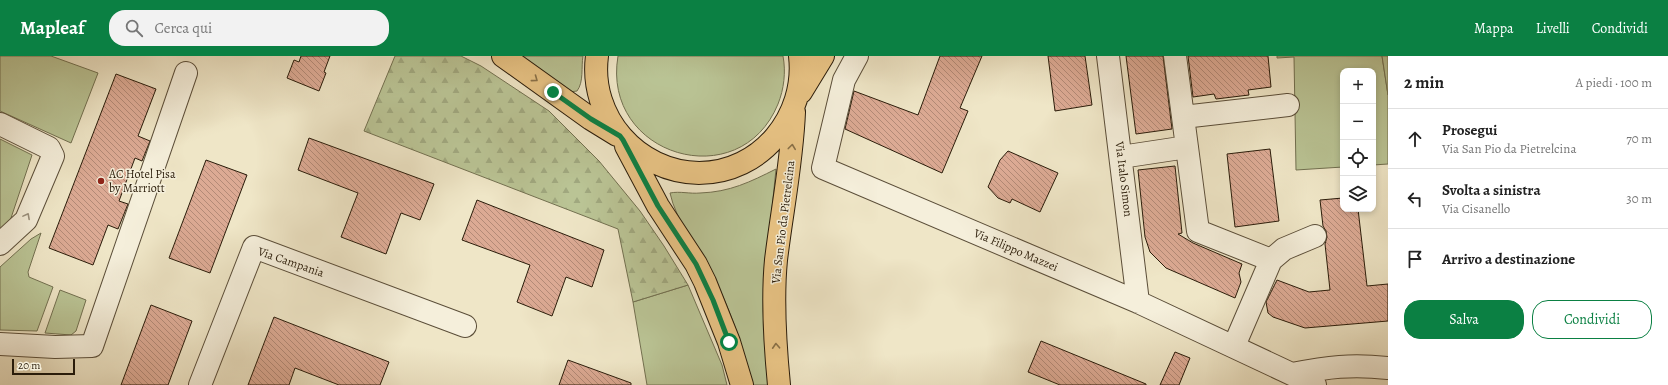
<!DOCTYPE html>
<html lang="it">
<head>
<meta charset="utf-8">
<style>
  :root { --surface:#fff; --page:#f2f2f2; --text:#222; --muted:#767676; --line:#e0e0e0; --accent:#0b8043 }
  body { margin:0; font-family:Alegreya,serif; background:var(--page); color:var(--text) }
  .controls { position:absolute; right:12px; top:12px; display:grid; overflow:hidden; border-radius:8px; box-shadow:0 2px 6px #0003 }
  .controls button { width:36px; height:36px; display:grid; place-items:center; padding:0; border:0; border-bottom:1px solid var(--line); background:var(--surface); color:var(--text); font:20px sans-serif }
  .scale { position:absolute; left:12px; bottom:10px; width:63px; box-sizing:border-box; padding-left:4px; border:2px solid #2a1c0a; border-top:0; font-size:11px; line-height:14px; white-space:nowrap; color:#2a1c0a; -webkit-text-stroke:3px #f5efdb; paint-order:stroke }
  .stop { position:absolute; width:12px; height:12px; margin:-9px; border:3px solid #0b8043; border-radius:50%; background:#fff }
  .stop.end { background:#0b8043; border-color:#fff; box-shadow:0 1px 4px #0008 }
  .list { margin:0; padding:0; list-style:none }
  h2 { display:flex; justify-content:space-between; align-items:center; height:52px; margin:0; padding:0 16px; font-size:17px }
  h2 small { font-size:13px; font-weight:400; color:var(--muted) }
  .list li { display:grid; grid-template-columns:26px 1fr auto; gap:12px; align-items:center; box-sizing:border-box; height:60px; padding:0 16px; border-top:1px solid var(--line) }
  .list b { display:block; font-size:15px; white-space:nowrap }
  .list p { margin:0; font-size:13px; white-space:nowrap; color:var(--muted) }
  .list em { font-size:13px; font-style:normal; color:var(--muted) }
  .actions { display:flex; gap:8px; padding:12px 16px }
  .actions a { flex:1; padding:9px 0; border:1px solid var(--accent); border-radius:16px; text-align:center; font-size:14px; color:var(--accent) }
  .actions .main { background:var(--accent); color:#fff }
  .icon { flex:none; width:22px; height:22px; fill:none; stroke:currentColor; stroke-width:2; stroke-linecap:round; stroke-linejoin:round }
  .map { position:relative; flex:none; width:1388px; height:329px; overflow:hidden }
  header { display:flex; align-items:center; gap:24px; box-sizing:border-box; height:56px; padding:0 20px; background:var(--accent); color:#fff }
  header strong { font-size:19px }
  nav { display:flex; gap:22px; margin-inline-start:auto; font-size:14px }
  .search { width:280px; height:36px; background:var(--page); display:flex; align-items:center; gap:10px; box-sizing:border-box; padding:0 14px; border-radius:16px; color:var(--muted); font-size:15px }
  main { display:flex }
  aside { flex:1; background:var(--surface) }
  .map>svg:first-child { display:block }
  .green { fill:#bac495; stroke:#727050 }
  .forest { fill:url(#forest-firs); stroke:#727050 }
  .building { fill:url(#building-back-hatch); stroke:#2a1c0a }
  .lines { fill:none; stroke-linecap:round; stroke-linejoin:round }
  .minor-casing { stroke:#5b4e39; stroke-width:24 }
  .major-casing { stroke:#2a1c0a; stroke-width:24 }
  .minor { stroke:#f5efdb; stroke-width:22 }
  .major { stroke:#e8c384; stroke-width:22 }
  .oneway { stroke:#897047 }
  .oneway2 { stroke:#9a907d }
  .route { stroke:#0b8043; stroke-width:5 }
  .poi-dot { fill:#8f2418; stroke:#f5efdb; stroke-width:1.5 }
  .labels { text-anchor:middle; stroke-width:3; stroke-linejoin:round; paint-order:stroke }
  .poi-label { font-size:12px; fill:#2a1c0a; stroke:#f5efdb; text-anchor:start }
  .street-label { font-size:12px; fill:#2a1c0a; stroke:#f5efdb }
</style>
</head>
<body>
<header>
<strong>Mapleaf</strong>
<div class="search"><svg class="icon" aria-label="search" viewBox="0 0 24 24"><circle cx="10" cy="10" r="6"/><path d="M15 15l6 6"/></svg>Cerca qui</div>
<nav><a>Mappa</a><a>Livelli</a><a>Condividi</a></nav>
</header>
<main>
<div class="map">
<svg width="1388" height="329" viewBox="0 0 1388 329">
  <defs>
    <pattern id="forest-firs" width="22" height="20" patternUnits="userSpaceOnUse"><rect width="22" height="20" fill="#bac495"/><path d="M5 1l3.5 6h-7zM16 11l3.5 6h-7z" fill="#a0a87f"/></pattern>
    <pattern id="building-back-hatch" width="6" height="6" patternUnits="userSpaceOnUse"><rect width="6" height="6" fill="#dcaa94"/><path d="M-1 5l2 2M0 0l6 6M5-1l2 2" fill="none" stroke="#b38a77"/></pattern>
  </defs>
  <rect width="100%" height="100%" fill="#efe6c7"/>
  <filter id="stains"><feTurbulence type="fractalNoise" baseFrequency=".005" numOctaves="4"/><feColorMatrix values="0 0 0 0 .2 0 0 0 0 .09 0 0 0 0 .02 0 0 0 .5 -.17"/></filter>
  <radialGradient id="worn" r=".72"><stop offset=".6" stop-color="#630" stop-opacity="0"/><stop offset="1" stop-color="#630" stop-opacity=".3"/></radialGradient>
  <path class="green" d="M0,0h51l47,17 -27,70 -71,-32z
    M522,0h61c-2,11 1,26 -6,35l-8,1z
    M618,0h165c3,16 1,33 -5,48 -38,93 -177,52 -160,-48z
    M1277,0h105l6,39v69l-15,1v-94h-30v96l-47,3 -2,-113 -17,1z
    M0,83l32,16 -22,66 -10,9z
    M776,113l-10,98 -2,52 4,66h-15c-11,-40 -24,-80 -44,-117 -13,-25 -33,-47 -39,-75 10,-2 20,1 30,0 30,-1 50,-11 76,-24z
    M41,177l-13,39 1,5 24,10 -16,44 -37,-1v-63l31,-28z
    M688,229l34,80 5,20h-80l-14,-83z
    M60,234l26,10 -10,31 -5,4 -26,-2z"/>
  <path class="forest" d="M395,0h66l20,10 68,45 50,50 41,50 24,35 24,39 -55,17 -15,-73 -254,-98z
    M1382,0h6v39z"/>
  <path class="building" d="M301,0h29l-6,16 2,1 -7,18 -32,-13 7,-18 5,2z
    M940,0h42l-22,52 8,3 -26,62 -97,-44 9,-38 64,24z
    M1048,0h37l7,49 -37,6z
    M1126,0h37l9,73 -36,5z
    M1188,0h80l3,31 -23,3 1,5 -33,4 -2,-5 -21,3z
    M116,18l40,15 -18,47 12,5 -8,20 -7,-3 -16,43 9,3 -10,25 -10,-4 -15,40 -44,-17z
    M309,82l125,46 -14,36 -19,-7 -15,41 -45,-17 17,-44 -60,-23z
    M1270,93l9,72 -44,6 -8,-73z
    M1008,95l50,22 -18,39 -28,-13 -2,4 -12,-5 -10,-11 12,-27z
    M206,104l41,15 -37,98 -41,-15z
    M1175,110l7,67 -4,1 15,9 49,21 -3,9 2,9 -6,16 -69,-30 -16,-16 -5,-15 -7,-67z
    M1343,142v11h15l9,77 21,-2v37l-83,7 -32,-11 -5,-4 -2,-11 11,-22 32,12 21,-2 -5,-46 2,-7 -1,-6 -3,-5 -3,-26z
    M477,144l127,50 -12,37 -26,-10 -14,39 -35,-14 13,-37 -68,-25z
    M151,249l41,16 -24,64h-47z
    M274,261l115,45 -9,23h-41l-44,-17 -6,17h-41z
    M1041,285l105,43v1h-86l-32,-13z
    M1175,296l15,6 -11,27h-19z
    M568,304l63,23v2h-72z"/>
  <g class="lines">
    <g class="minor-casing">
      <path id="minor" d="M857,0l-13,24 -21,88 315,134 177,83
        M1108,0l30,246
        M1175,0l23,175 73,29 -37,86
        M1183,61l105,-12
        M0,68l49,24 4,8 -27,64 -26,24
        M1121,101l66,-10
        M1271,204l13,-11 31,-13
        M0,288l55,3 37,-1 94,-273
        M1292,318c36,-7 59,-10 96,-6
        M200,329l54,-138 211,79"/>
    </g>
    <g class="major-casing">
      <path id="major" d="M503,0l88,63 26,16
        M597,0c-8,61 40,116 102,117 62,0 108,-57 101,-117
        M801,36l22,-36
        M626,90l32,60 38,58 9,18 24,60 13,43
        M779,329c-4,-41 -7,-84 -3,-125 6,-50 16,-98 18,-148"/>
    </g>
    <use href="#minor" class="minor"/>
    <use href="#major" class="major"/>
  </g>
  <defs><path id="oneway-chevron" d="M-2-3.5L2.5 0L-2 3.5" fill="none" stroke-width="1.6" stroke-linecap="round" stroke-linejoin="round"/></defs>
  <g class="oneway">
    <use href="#oneway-chevron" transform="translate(535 23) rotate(36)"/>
    <use href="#oneway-chevron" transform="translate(792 91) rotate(-83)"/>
    <use href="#oneway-chevron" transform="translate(776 290) rotate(-93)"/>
  </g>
  <use class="oneway2" href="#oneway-chevron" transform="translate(27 160) rotate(-62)"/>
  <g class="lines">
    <path class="route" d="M553,36l38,27 29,17 3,4 35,66 38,58 17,36 16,42"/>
  </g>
  <circle class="poi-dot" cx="101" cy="125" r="4"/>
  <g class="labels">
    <g class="poi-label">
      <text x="109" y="122">AC Hotel Pisa<tspan x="109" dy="14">by Marriott</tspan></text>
    </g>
    <g class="street-label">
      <text transform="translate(1124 123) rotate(83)" y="4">Via Italo Simon</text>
      <text transform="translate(783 166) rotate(-83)" y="4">Via San Pio da Pietrelcina</text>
      <text transform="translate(1016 194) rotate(23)" y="4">Via Filippo Mazzei</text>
      <text transform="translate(291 206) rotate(19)" y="4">Via Campania</text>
    </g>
  </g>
  <rect width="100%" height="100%" filter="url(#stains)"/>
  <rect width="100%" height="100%" fill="url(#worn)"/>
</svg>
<div class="controls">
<button>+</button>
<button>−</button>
<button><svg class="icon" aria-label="locate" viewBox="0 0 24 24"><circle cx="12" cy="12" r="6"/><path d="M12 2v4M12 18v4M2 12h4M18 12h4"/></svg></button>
<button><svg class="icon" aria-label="layers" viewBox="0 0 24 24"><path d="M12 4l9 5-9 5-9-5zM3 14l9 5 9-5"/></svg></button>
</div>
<div class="scale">20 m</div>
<div class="stop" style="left:729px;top:286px"></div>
<div class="stop end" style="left:553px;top:36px"></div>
</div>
<aside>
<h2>2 min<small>A piedi · 100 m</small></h2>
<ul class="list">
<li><svg class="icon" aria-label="ahead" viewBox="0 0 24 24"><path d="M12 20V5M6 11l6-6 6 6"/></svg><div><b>Prosegui</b><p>Via San Pio da Pietrelcina</p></div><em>70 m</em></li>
<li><svg class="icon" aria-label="left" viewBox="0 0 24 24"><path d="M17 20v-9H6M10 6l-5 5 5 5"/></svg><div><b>Svolta a sinistra</b><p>Via Cisanello</p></div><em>30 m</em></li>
<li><svg class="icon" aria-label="arrive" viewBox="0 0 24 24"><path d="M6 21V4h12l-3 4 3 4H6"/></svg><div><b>Arrivo a destinazione</b></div></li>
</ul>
<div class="actions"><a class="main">Salva</a><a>Condividi</a></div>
</aside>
</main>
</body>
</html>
